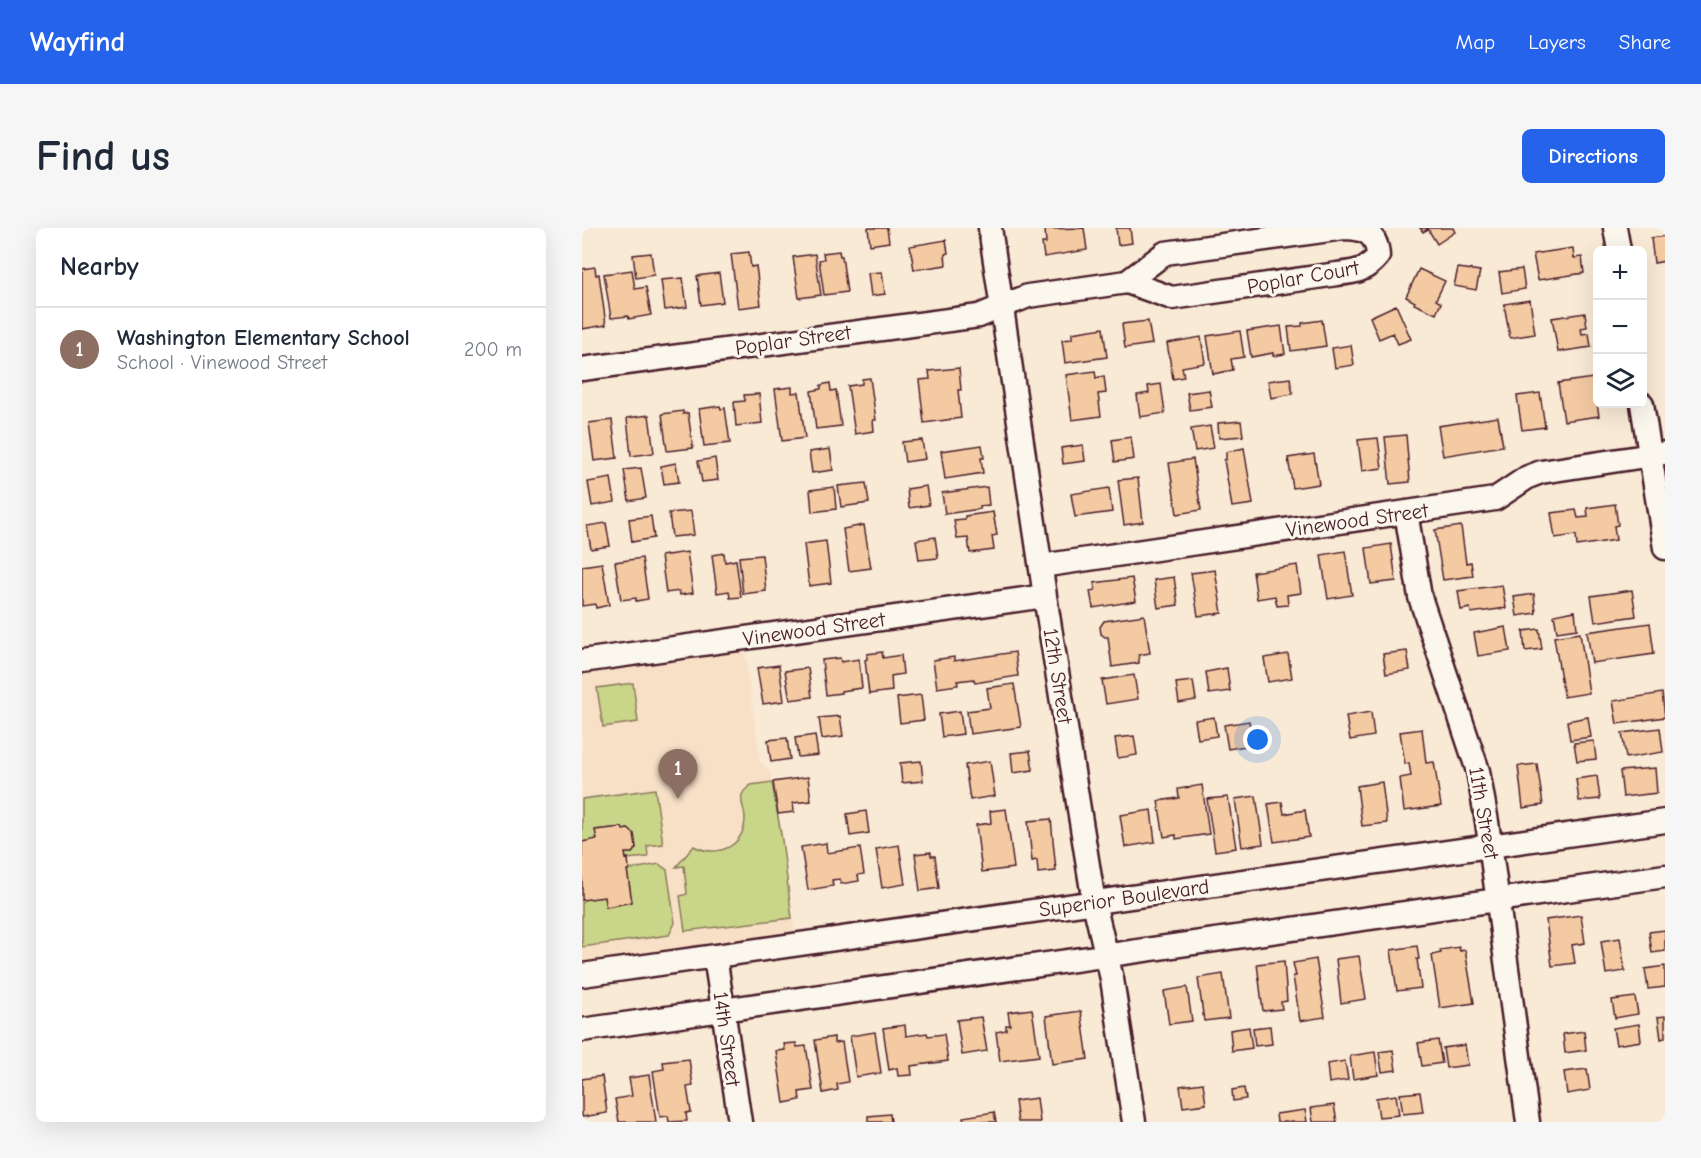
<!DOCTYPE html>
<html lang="en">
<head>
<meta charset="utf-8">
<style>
  :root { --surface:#fff; --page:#f6f6f7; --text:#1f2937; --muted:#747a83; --line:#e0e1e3; --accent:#2563eb }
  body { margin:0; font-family:"Comic Neue",sans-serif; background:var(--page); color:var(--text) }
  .controls { position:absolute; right:18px; top:18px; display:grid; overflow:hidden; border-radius:9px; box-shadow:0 6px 24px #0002 }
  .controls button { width:54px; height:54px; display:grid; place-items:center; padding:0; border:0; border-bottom:2px solid var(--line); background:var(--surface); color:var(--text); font:30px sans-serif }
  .you { position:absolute; left:676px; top:512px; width:21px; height:21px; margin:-15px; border:4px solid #fff; border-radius:50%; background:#1a73e8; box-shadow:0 0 0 9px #1a73e833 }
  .badge { display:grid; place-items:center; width:39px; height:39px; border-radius:50%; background:var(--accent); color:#fff; font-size:20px; font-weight:700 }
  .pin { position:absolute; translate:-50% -50px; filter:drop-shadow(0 2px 3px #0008) }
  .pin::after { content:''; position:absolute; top:32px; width:21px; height:18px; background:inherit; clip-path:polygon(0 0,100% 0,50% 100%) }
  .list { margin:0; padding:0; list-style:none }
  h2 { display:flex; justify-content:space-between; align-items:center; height:78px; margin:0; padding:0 24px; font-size:26px }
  h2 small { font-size:20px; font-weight:400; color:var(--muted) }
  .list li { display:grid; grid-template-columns:39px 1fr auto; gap:18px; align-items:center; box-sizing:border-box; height:84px; padding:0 24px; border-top:2px solid var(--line) }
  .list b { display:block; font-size:22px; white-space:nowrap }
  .list p { margin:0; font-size:20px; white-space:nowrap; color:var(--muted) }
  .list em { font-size:20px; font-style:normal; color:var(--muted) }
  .icon { flex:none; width:33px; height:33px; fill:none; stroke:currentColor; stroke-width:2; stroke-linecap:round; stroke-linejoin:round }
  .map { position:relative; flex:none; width:1083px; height:894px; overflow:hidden; border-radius:9px }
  header { display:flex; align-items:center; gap:36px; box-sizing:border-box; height:84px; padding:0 30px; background:var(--accent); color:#fff }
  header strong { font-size:28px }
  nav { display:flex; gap:33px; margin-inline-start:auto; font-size:21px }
  .intro { display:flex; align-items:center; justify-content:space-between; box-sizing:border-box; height:144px; padding:0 36px }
  h1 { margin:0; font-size:42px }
  .button { padding:15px 27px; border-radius:9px; background:var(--accent); color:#fff; font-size:21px; font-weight:700 }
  main { display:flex; gap:36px; padding:0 36px }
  aside { flex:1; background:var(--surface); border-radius:9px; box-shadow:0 6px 24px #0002 }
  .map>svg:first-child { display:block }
  .built { fill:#f8e0c7 }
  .green { fill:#c9d589; stroke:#8a7a5a; stroke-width:1.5 }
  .building { fill:#f4caa3; stroke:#4a1f2b; stroke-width:1.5 }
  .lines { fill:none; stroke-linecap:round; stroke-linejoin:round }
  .minor-casing { stroke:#4a1f2b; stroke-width:27 }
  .minor { stroke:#fbf7ec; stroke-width:22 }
  .labels { text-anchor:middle; stroke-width:6; stroke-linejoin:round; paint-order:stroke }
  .street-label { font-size:21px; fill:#4a1f2b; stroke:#fbf7ec }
</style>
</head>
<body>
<header>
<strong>Wayfind</strong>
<nav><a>Map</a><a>Layers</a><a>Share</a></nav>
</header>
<div class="intro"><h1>Find us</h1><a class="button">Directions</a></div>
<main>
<aside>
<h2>Nearby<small></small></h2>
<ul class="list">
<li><span class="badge" style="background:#8d6e63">1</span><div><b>Washington Elementary School</b><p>School · Vinewood Street</p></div><em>200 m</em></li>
</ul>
</aside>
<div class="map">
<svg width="1083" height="894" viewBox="0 0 1083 894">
  <rect width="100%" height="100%" fill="#f9ead6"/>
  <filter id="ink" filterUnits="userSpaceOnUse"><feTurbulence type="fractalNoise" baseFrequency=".0167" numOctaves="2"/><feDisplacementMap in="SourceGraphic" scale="12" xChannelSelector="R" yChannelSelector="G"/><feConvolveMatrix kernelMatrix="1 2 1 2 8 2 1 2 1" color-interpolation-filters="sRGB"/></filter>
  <g filter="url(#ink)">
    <path class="built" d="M161,411l17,122 10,10 27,173 -215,31v-314z"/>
    <path class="green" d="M51,455l5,39 -35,5 -6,-39z
      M190,554l10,58 10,78 -107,13 -5,-35 7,-2 -3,-28 -8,1 18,-21c23,13 51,0 51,-28 0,-8 -5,-16 -3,-23 2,-6 5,-6 9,-10z
      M73,561l8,55 -16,2 1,11 -22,2 -1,-6h7l4,-5 -2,-14 -6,-5 -5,1 -2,-3 -25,3 1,9 -15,3v-43z
      M77,636l8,6 8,53 -6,12 -87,12v-47l22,-3 2,10 26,-5 -5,-32z"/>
    <path class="building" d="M286,0h19l2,14 -19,3z
      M502,0l3,22 -43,7 -2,-14h4l-1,-14z
      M534,0h14l2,15 -14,2z
      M838,0h33l2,4 -18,12 -9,-15 -5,3z
      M1083,8v25l-11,2 -3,-25z
      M364,12l2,13 -3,1 1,11 -32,5 -4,-24z
      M991,20l1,10 8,-1 2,16 -46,7 -5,-26z
      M257,23l1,5h2l5,36 -23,3 -5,-35 5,-1 -1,-6z
      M167,24l2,15 5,-1 5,39 -23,3 -7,-54z
      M69,25l3,22 -18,3 -3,-23z
      M233,26l6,41 -22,3 -6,-41z
      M13,39l1,8 3,-1 7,51 -24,4v-60z
      M876,40l22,3 -4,19 -22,-4z
      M837,41l26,12 -9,19 5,3 -5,11 -22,-10 1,-2 -9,-5z
      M940,41l3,20 -23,4 -3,-21z
      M50,42l3,19 11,-2 5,28 -22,4 -1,-3 -17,2 -7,-44z
      M300,44l3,22 -14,2 -3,-23z
      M137,45l4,29 -22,3 -4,-29z
      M101,50l4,29 -22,3 -4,-30z
      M948,72l5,34 -25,4 -6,-34z
      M814,77l15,34 -13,5 -5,-11 -14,6 -9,-22z
      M1003,85l2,14 -6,1 1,6 7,-1 2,14 -33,5 -6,-34z
      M740,92l4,26 -35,5 -3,-24 14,-1v-3z
      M566,93l4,23 -27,4 -3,-24z
      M699,98l4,28 -12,2v-3l-22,4 -4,-26z
      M521,100l4,29 -42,6 -3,-23 10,-1v-6z
      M658,103l4,26 -13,2 2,11 -20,4 -6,-38z
      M619,109l4,26 -23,4 2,10 -11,2 -6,-36z
      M769,117l3,20 -19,3 -3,-20z
      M377,140l2,22h-3l3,28 -37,5 -5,-43 11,-1 -1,-8z
      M513,143l1,7 8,-2 2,17 -8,1 3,22 -29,4 -6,-45z
      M288,150l6,42h-3l1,11 -19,3 -7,-48 14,-2v-5z
      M708,150l3,16 -22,4 -3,-17z
      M1011,150l6,38 -35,5 -6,-38z
      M248,155l1,8 5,-1 5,36 -25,3 -5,-38 10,-2v-4z
      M579,156l4,29 -25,4 -3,-22 12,-2 -1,-7z
      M210,159v6l7,-1 6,46 -23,3 -7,-52z
      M627,162l3,17 -22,3 -3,-17z
      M958,165l5,34 -23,3 -5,-34z
      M177,166l3,29 -26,3 -2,-24 11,-1 -1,-6z
      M138,178l1,3 4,-1 5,35 -26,3 -5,-37z
      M101,183v3l5,-1 5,35 -26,3 -5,-37z
      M67,187l5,38 -23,3 -4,-38z
      M916,189l5,29 -60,10 -5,-30z
      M30,192l5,38 -23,3 -5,-38z
      M659,193l2,15 -24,2 -1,-15z
      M628,198l4,22 -19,3 -4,-22z
      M824,207l4,47 -20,2 -5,-47z
      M549,209l3,22 -19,3 -3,-22z
      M796,210l4,30 -20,3 -4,-31z
      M340,212l3,19 -20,3 -3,-20z
      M400,217l2,13h-3l2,15 -38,6 -4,-28z
      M501,217l2,16 -22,3 -2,-16z
      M662,220l9,56 -21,3 -8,-47h2v-8z
      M248,221l3,21 -21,3 -3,-21z
      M732,226l5,30 -26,4 -5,-30z
      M133,230l3,22 -16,2 -4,-21z
      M611,231l8,51 -24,4 -8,-51z
      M94,235l3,19 -15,2 -3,-18z
      M59,240l5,30 -17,3 -5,-31z
      M29,250l4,24 -23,4 -4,-24z
      M556,250l5,44 -19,3 -6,-45z
      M284,255l3,20 -28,4 -3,-21z
      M344,258l3,19 -20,3 -2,-19z
      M252,259l2,22 -24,3 -2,-22z
      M405,259l2,18 -9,1v3l-35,5 -3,-21z
      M527,260l3,24 -37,5 -4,-23z
      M1033,276l3,21 -4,1 2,14 -39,6 -1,-11 -21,3 -4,-25 25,-3 2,8 10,-1 -1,-9z
      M109,283l3,24 -22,2 -3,-24z
      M411,284l4,23 -5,1 2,14 -24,3 -2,-15 -11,1 -3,-19 11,-1v-3z
      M69,288l3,22 -22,4 -3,-23z
      M24,295l4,23 -19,3 -4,-23z
      M282,297l7,43 -22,3 -6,-42z
      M879,298l5,37 5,-1 2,14 -30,4 -8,-50z
      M353,309l3,21 -19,2 -3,-20z
      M244,313l5,42 -22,3 -5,-42z
      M809,316l5,37 -25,3 -5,-36z
      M763,323l7,44 -24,4 -7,-44z
      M105,324l6,41 -13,2 -1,-4 -13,2 -5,-37z
      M142,325l1,9 11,-2 5,37 -11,1 -1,-7 -12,2 -5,-38z
      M180,327l4,36 -23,3 -4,-37z
      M60,330l6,41 -12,2v-3l-15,2 -6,-38z
      M20,335l7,42 -13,3 -1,-4 -13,2v-40z
      M715,337l4,28 -14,2 1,10 -11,1 -2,-10 -18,3 -4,-27z
      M633,342l7,43 -24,3 -7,-43z
      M592,349l4,28 -20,3 -4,-28z
      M550,350l4,23 -43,7 -3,-17 5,-1 -1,-7z
      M920,357l4,23 -35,5 -1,-5 -9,2 -3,-19z
      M1050,362l4,26 -41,6 -4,-26z
      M952,366l2,19 -19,3 -3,-19z
      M993,383l2,18 -20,3 -3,-17z
      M562,387l6,38 -11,2v8l-27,4 -4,-30h-3l-4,-3 -1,-7 4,-6z
      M1068,395l4,31 -62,9 -5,-31z
      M924,399l4,24 -32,5 -4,-23z
      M957,401l3,20 -17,2 -2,-20z
      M998,405l9,60 -25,4 -10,-60z
      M825,423l3,19 -24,4 -3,-20z
      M300,424l1,6 18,-3 2,19 -12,2 1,15 -23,3 -4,-34 2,-1v-5z
      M433,424l3,24 -43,7 -1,-4 -17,2 1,4 -21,3 -4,-28 21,-3v4z
      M706,426l4,24 -24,4 -4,-24z
      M258,430l1,4 18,-3 3,29 -21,3v2l-15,2 -4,-35z
      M197,437l5,36 -21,3 -6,-36z
      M226,440l4,29 -22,3 -5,-29z
      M645,440l3,23 -21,3 -3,-22z
      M552,447l4,24 -32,5 -4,-24z
      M611,453l3,19 -17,3 -3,-20z
      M432,456l7,43 -51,7 -3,-23 23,-3 -3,-20z
      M1080,465l3,24 -48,7 -4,-23z
      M339,467l3,25 -24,3 -3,-25z
      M378,483l3,23 -21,3 -3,-23z
      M789,484l3,24 -24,4 -4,-24z
      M258,488l3,20 -21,3 -3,-21z
      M632,489l3,19 -19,3 -3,-19z
      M1006,489l3,20 -21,3 -3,-19z
      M667,493l4,24 -25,4 -4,-24z
      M1078,500l3,24 -37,6 -4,-25z
      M840,501l4,34 8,-1 7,44 -37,5 -4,-33 11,-2 -2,-13 -4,1 -5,-32z
      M233,507l3,20 -20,2 -3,-19z
      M552,508l3,19 -19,3 -3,-20z
      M205,510l3,21 -19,3 -3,-22z
      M1012,513l2,18 -19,2 -3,-18z
      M448,523l3,19 -20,3 -2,-20z
      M339,533l2,20 -21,2 -2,-20z
      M408,533l5,35 -25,4 -5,-35z
      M955,536l6,41 -20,3 -5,-42z
      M1073,540l2,25 -34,4 -3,-26z
      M1015,548l3,23 -21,2 -3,-22z
      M226,549l3,24 -18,2 1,9 -16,2 -5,-32z
      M800,554l5,41 -25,3 -5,-40z
      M620,557l7,49 -33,5v-4l-12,2 -6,-36 21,-3 -1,-9z
      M674,568l7,48 -21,3 -7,-48z
      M646,569l8,51 -21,3 -8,-52z
      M700,574l2,12 21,-4 4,27 -35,5 -6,-38z
      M424,581l8,59 -32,4 -6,-47 15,-2 -1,-12z
      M569,582l4,32 -30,5 -5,-32z
      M284,583l3,22 -19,3 -3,-22z
      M469,591l5,52 -18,2 -1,-13 -5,1 -4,-40z
      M40,599l1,3 5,-1 6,5 2,14 -4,5h-7l1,6 2,-1 1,12h-2l5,32 -26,5 -2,-10 -22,3v-58l15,-3 -2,-9z
      M244,615l1,10 33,-5 4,26 -6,1 1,6 -18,3 -1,-5 -8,1 1,6 -25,4 -7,-43z
      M317,617l6,39 -23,4 -6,-39z
      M349,624v4h4l4,32 -19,3 -5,-37z
      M999,687l4,28 -13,2 3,18 -23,3 -6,-46z
      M1083,702v21l-13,2 -3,-21z
      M1038,710l5,33 -19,3 -5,-33z
      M835,718l2,13h-2l4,29 -24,3 -6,-41z
      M877,719l1,4 5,-1 9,53 -34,5 -8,-53 9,-2 -1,-3z
      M777,728l7,43 -25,4 -5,-44z
      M734,731l9,58 -25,4 -7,-45h3l-3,-13z
      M702,733l3,40 -6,1 1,7 -19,2 -6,-47z
      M1083,738v21l-17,2 -3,-20z
      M641,746l6,44 -25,3 -6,-43z
      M605,759l5,34 -23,3 -5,-33z
      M1053,769l3,17 -23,4 -3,-18z
      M450,781l7,47 -39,5 -4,-29 10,-2v-5h4l-2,-13z
      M499,783l7,48 -36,5 -6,-48z
      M1083,788v22l-4,1 -3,-22z
      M399,789l6,34 -25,4 -5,-35z
      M1057,796l2,17 -25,4 -3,-17z
      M323,797l1,11 21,-3 1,3 16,-2 4,27 -37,5 1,9 -14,1 -1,-8 -8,2 -6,-42z
      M688,798l2,18 -17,2 -2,-18z
      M667,799l3,21 -20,3 -2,-21z
      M1002,803l2,19 -21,3 -2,-19z
      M293,804l6,41 -25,4 -6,-41z
      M252,809v6l8,-1 6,40 -11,2 1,6 -15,3 -8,-53z
      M856,812l4,23 -20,3 -4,-23z
      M214,815l1,4 9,-1 7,44 -14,2 1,8 -16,3 -8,-52 9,-1 -1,-6z
      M883,817l3,20 -22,3 -3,-20z
      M811,822l3,20 -14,2 -3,-20z
      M793,824l3,23 -25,4 -3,-23z
      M107,831l4,27 -6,1 4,25 -5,1 1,8 -18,1 -1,-6 -8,1 -7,-46 11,-2 -1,-7z
      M763,833l3,19 -19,3 -2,-19z
      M1005,841l3,21 -23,4 -3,-22z
      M67,847l7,47h-37l-4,-23 17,-3 -3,-18z
      M20,848l5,37 -25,4v-38z
      M621,855l3,21 -23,3 -3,-21z
      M662,860l2,11 -13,2 -1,-11z
      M838,864l3,20 -20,2 -3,-20z
      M814,867l3,20 -20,2 -3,-19z
      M455,870l3,24h-22l-3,-21z
      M752,877l3,17h-24l-2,-14z
      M723,882l2,12h-30l-1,-8z
      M412,884l2,10h-32l-1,-5z
      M308,886l1,8h-23v-6z"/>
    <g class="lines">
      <g class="minor-casing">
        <path id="minor" d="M408,0l55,368 45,282 4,25 18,76 22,143
          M1033,0l4,22
          M0,141l397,-53 49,-20 99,-14 45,16 165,-24c18,-2 29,-3 41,-18 -1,-22 -13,-28 -34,-28l-179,25 -38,29
          M1060,176l23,144
          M824,284l14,85 58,174 9,51 41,300
          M459,338l454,-67 33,-22 13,-5 124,-19
          M0,433l463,-65
          M133,728l25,166
          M0,747l1083,-154
          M0,802l1083,-154"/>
      </g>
      <use href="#minor" class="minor"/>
    </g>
  </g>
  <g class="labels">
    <g class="street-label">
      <text transform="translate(721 49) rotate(-10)" y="7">Poplar Court</text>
      <text transform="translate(211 112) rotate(-8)" y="7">Poplar Street</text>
      <text transform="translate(775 292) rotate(-8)" y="7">Vinewood Street</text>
      <text transform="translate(232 401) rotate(-8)" y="7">Vinewood Street</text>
      <text transform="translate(476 448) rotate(81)" y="7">12th Street</text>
      <text transform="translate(902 585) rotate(80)" y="7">11th Street</text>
      <text transform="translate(542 670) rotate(-8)" y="7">Superior Boulevard</text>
      <text transform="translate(145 811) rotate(82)" y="7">14th Street</text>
    </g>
  </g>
</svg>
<div class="controls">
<button>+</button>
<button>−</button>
<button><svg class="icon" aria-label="layers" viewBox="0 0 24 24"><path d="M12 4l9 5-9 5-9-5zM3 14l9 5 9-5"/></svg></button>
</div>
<div class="you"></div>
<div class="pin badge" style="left:96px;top:571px;background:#8d6e63">1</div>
</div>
</main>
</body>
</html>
